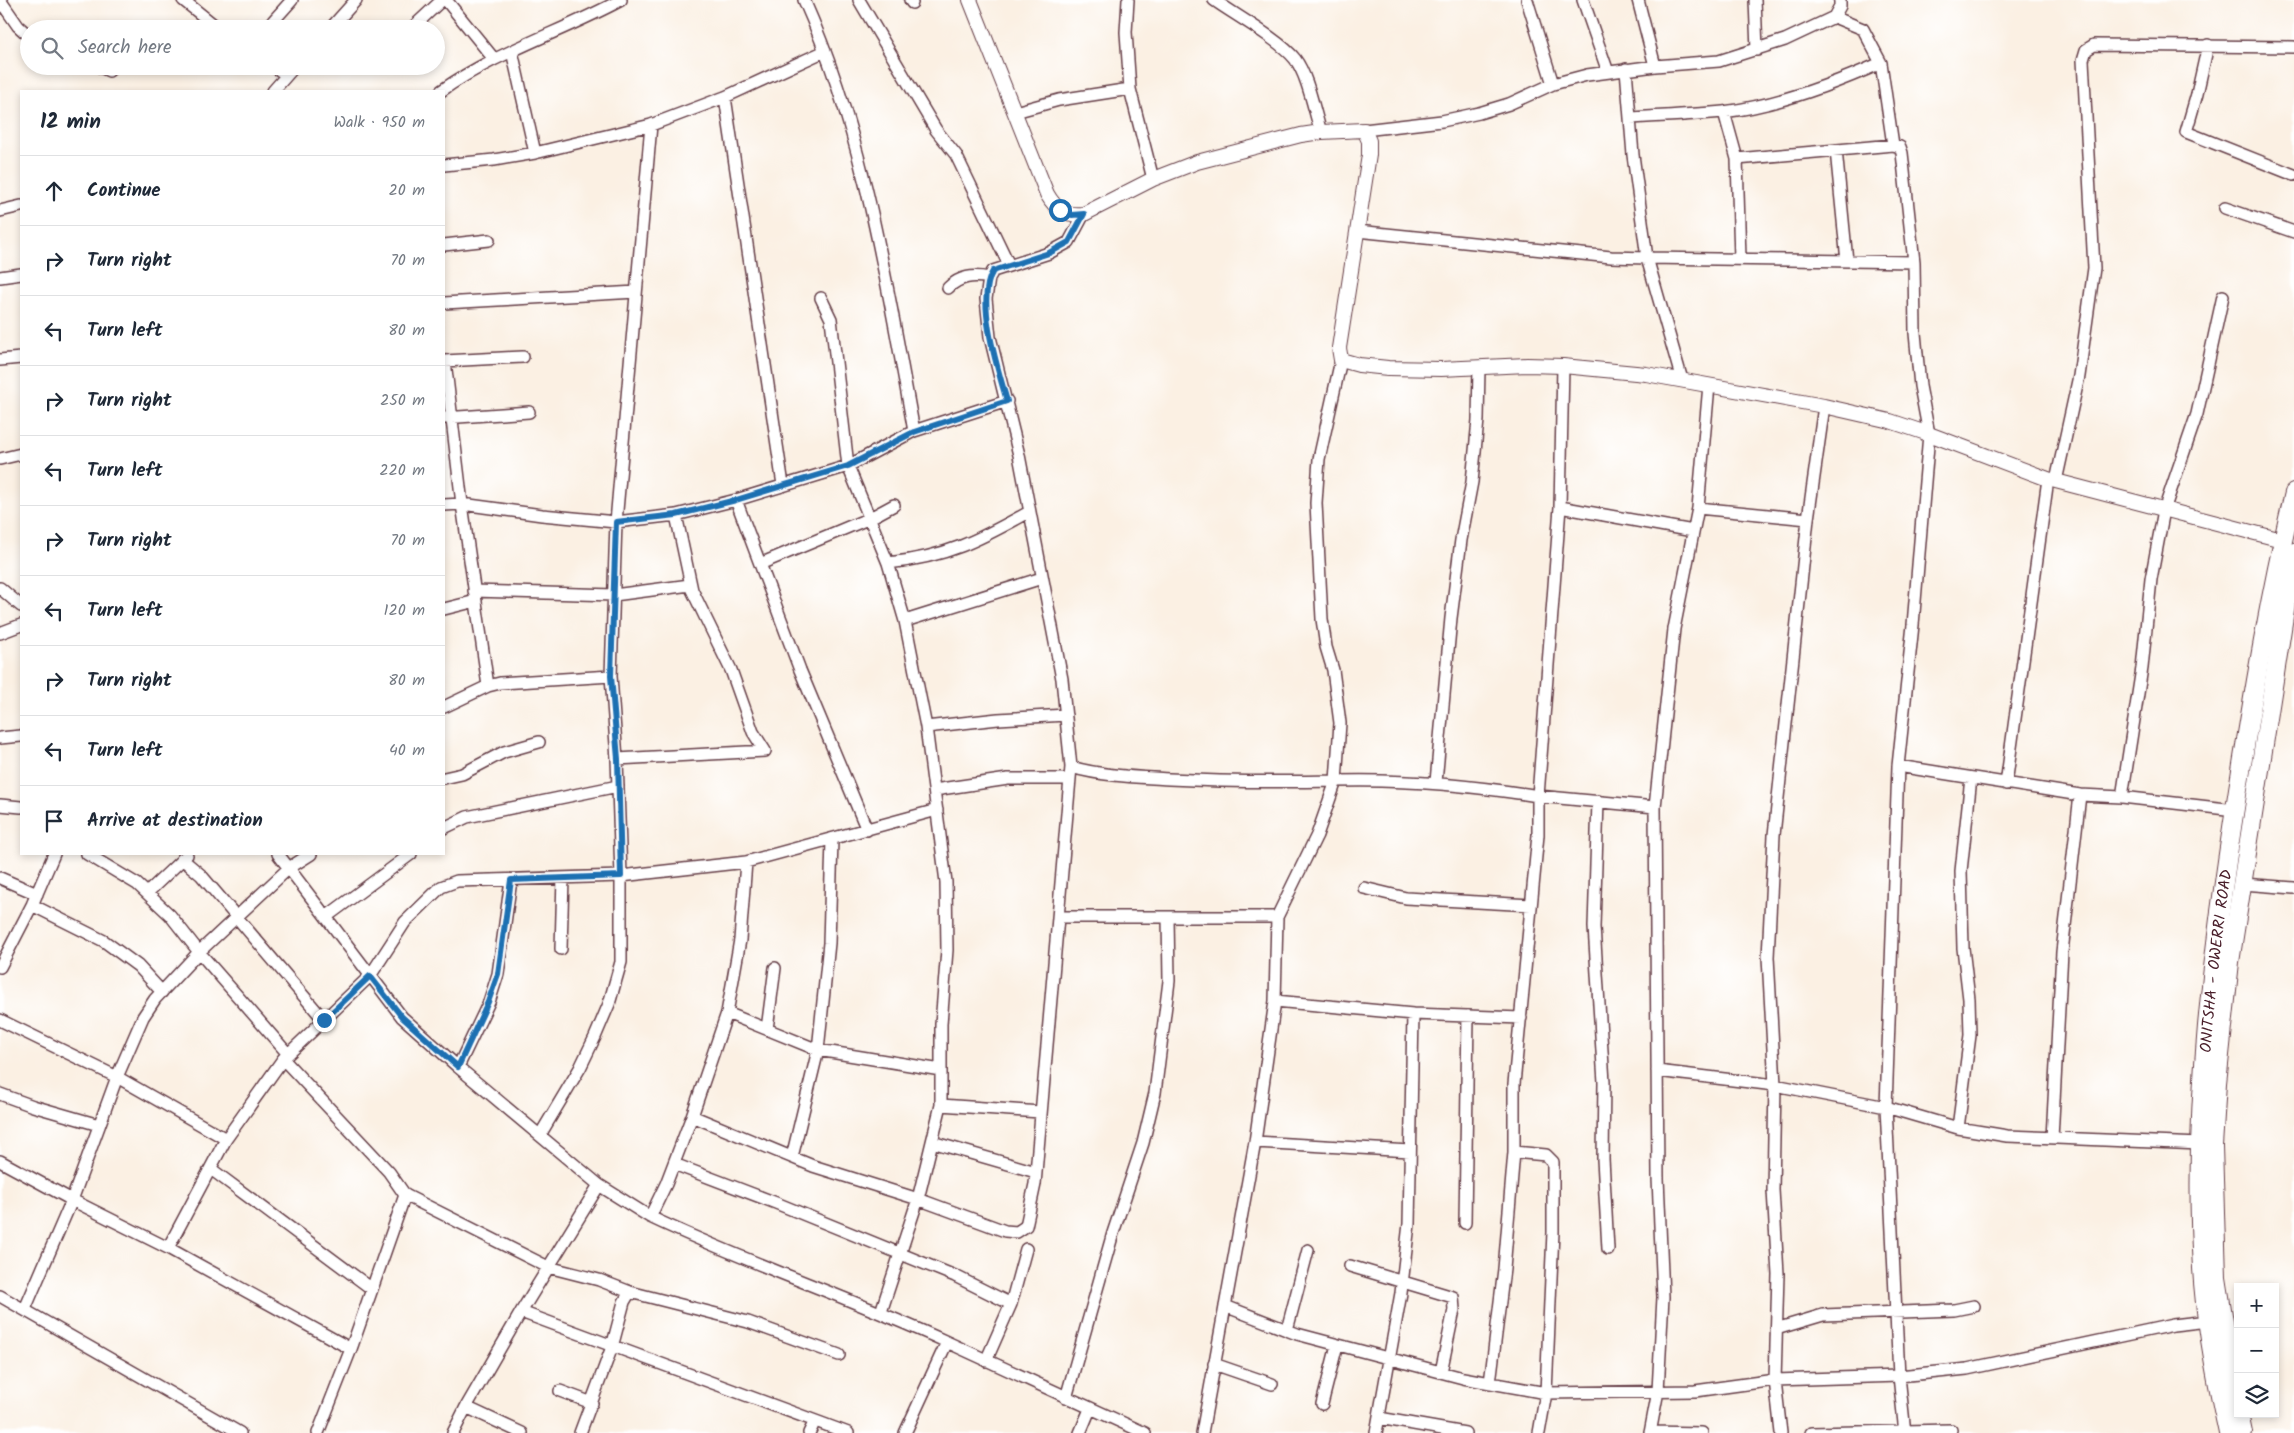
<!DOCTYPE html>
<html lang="en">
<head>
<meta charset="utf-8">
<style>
  :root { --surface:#fff; --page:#f2f2f3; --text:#1f2937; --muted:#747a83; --line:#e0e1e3 }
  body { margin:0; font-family:Kalam,sans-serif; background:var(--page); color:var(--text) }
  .controls { position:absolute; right:15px; bottom:15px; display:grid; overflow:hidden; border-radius:0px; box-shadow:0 2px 8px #0003 }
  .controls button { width:45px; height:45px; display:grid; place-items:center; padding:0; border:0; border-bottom:1px solid var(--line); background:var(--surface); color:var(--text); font:25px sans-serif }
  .stop { position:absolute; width:15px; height:15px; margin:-11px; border:4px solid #1f6fb2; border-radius:50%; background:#fff }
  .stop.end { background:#1f6fb2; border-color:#fff; box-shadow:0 1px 5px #0008 }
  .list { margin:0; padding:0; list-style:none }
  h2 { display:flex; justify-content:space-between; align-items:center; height:65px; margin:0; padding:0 20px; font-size:21px }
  h2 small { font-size:16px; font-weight:400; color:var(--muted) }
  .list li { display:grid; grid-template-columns:32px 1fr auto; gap:15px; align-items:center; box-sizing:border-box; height:70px; padding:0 20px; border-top:1px solid var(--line) }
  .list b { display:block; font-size:19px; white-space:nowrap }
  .list em { font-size:16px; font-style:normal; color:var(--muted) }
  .icon { flex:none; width:28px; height:28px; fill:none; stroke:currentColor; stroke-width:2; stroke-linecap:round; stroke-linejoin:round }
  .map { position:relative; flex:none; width:2294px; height:1433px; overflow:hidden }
  .search { position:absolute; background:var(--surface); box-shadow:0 2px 8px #0003; left:20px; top:20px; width:425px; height:55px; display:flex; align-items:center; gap:12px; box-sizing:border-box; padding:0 18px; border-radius:28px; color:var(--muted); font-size:19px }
  .panel { position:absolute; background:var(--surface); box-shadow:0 2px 8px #0003; left:20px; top:90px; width:425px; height:765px; border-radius:0px }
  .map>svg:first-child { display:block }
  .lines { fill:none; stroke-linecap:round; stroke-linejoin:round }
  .minor-casing { stroke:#653e47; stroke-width:14 }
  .tertiary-casing { stroke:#653e47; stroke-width:16 }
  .trunk-casing { stroke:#653e47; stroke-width:20 }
  .minor { stroke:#fff; stroke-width:11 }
  .tertiary { stroke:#fff; stroke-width:14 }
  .trunk { stroke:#fff; stroke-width:18 }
  .route { stroke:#1f6fb2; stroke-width:6 }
  .labels { text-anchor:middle; stroke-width:4; stroke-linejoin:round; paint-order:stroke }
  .street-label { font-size:16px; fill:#4a1f2b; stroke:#fff }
</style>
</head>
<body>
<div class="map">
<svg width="2294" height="1433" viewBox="0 0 2294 1433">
  <rect width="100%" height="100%" fill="#fff"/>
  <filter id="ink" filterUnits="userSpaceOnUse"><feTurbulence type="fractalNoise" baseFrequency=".02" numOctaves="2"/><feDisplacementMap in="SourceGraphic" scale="10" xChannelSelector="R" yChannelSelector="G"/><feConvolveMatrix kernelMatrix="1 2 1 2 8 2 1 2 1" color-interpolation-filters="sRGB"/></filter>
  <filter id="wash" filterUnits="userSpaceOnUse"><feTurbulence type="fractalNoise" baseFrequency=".0096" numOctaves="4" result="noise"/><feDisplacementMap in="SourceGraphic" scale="20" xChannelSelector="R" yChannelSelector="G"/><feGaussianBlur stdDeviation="1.12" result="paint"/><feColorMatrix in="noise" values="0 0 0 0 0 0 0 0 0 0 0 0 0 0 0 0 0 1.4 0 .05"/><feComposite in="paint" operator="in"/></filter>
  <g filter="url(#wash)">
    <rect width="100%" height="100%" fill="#fbf0e3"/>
  </g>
  <g filter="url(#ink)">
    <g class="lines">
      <g class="minor-casing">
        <path id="minor" d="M0,0l18,26 11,10
          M183,0l36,29
          M446,0l48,59
          M804,0c61,136 83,286 110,431l93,-30
          M859,0l77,130 20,25 53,110
          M910,0l2,3
          M1128,0l-2,32 4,57 23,90
          M1214,0c21,15 66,40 81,59 13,17 19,52 26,73
          M1527,0l26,84
          M1583,0l25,72
          M1638,0l17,66
          M1755,0l2,50
          M1834,17l29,12 18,34 12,82
          M266,29l26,-29
          M330,29l26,-29
          M411,29l31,-29
          M2208,45l-11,49 -11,38 108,43
          M512,51l23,102
          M98,66l11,5
          M273,66l14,9
          M273,91l22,-25
          M441,91c55,-39 121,-59 180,-91
          M725,97l58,388
          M1015,112l44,-12 71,-11
          M1724,112l13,47 3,100
          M1630,118c31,-2 62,-3 93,-6 51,-6 111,-28 158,-49
          M1364,130l78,-9 37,-8 30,-9 44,-20 34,-9 68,-9 64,-5 66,-21 49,-23 6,-11v-6
          M1836,150l11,111
          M1737,159l156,-14 7,2 2,6 12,109 1,71 5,53 9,48 -16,191 -15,141 182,29 42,2 113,13
          M444,165l50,-5 41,-7 116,-28 74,-28 100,-46
          M2225,208l69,24
          M0,211l21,-5
          M1357,231l254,26 36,1 -14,-103 -7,-86
          M444,245l45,-5
          M0,277l21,-3
          M948,288c12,-12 25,-13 41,-10
          M821,298l10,21 17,147 40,97 17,58 21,106 20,155 1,68 -6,74v81l-23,94 -37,113
          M444,303l192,-11
          M0,360l21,-2
          M444,361l79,-4
          M445,361l17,143 26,182
          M1563,366l-3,141 -22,289 117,11
          M1682,380l-35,-122 267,4
          M1824,406l-16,113 -34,316 -6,122 7,128 -2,105 5,84 -3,106 124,-4 68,-7 206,-44 35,-4
          M444,418l85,-6
          M0,459l21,-5
          M2056,481l23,-105 15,-108 -11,-208 3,-10 8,-5 200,2
          M736,500l64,170 67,160
          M444,505l18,-1 80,11 74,7 60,-7 60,-15 112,-34 66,-35
          M1560,507l133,24
          M1698,508l110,11
          M676,515l16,75 39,80 22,62 12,19
          M888,563c59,-6 91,-23 141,-51
          M760,564l110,-46 24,-13
          M0,588l21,18
          M474,591l140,4 76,-10
          M444,609l32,-8
          M905,621l137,-43
          M0,633l21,-8
          M444,707l44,-21 12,-3 111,-7
          M926,727l72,-8 68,-4
          M0,738l21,-2
          M617,759l148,-8
          M1898,766l-12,341 13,269 6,57
          M1071,767c31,9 65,10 98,12 56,3 111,3 167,2l4,-58 -7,-53 -7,-23 -4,-28 -6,-116 3,-44 22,-99
          M444,778l18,-4 42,-22 35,-10
          M1436,782l15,-164 10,-78 11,-58 6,-62 1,-53
          M2006,784l42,-305
          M934,790l74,-11h62
          M2122,797l20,-129 9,-89 13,-69 33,-96 26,-118
          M1598,801l-4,126 10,155 -1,77 5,90
          M0,805l21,2
          M444,828l23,-11 151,-31
          M87,854l50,30 33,31 29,37 89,102
          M278,854l124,163 56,50 141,118 51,32
          M182,859l19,16 123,145
          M0,878l37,16
          M2243,884l51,4
          M1364,888l42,10 125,7
          M147,893l40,-38
          M32,905l72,36 34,25 24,26
          M326,917l85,-63
          M1058,917h219
          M561,949l2,-71
          M0,967l32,-62 22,-51
          M1275,1001l138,13 108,4
          M727,1013l91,37 123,20
          M0,1020l117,57 109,62
          M767,1029l8,-61
          M283,1059l106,113 16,23 143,72 51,13 31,12 118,30 91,33
          M458,1067l31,-65 9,-28 13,-94
          M1657,1071l118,14 111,22 72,21 49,8 194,8
          M0,1094l33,12 66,19
          M941,1105l99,7
          M692,1116l35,-103 13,-73 6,-78
          M1958,1128l12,-93 -1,-36 -6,-51 -2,-77 10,-93
          M540,1135l40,-67 15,-31 14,-33 12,-42v-86l-4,-117 -6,-83 5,-154 35,-397
          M2052,1138l10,-186 18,-157
          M932,1142l104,30
          M1255,1142l155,9
          M792,1157l26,-107 11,-107 3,-103
          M0,1161l72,39 96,48 183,101
          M674,1164l102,39 179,73 56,28
          M211,1169l161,120
          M1465,1223l3,-207
          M168,1248l58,-109 57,-80 87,-83 35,-54 36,-35 16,-6 164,-5 125,-14 191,-52
          M1350,1266l103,31 1,13 -13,62
          M0,1296l240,137
          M1225,1306l72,28 166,44 83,15 -7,40
          M25,1309l47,-109 45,-123 26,-60 12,-18 44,-47 90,-84 22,-14
          M521,1312l327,121
          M1776,1329l47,-14 131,-5 20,-4
          M1287,1330l21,-80
          M947,1342l198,91
          M986,1361l25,-57 15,-55
          M1214,1364l58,20
          M1490,1383l14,-114 10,-117
          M560,1391l32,12
          M1066,1398l47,-165 30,-90 12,-50 14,-112 -1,-64
          M1322,1404l15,-59
          M466,1407l55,-95 78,-127
          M1379,1418l86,15
          M1650,1432l52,1
          M318,1433l33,-84 54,-154
          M453,1433l13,-26 56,26
          M580,1433l32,-86 12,-45 6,-10
          M809,1433l6,-12
          M905,1433l42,-91c-98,-45 -200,-79 -297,-125l16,-33 26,-68 121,50 105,33 87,32 12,1 9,-6 9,-42 36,-417 -9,-88 -43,-224 -29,-118 -4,-38 3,-21 4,-7 56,-18 20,-11 15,-28
          M1080,1433l10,-24
          M1202,1433l53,-291 20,-141 2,-84 40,-82 19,-54c68,-2 134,4 202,15v39l-24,249v68l32,3 7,7v70l-7,161 149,-2 80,-11 6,53
          M1376,1433l25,-140 8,-69 4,-210
          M1650,1433l8,-42 5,-94 -5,-119 -3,-371 19,-178 24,-121 11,-123
          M1811,1433l140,-3"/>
      </g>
      <g class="tertiary-casing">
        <path id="tertiary" d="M970,0l77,194c9,16 19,22 37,20l69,-35 44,-17 104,-27 20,-3 43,-2 5,11v14l-30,193 2,12 18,5 29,3 53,1 86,-4 36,1 83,8 178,32 66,15 39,13 119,45 234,61"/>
      </g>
      <g class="trunk-casing">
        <g id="trunk">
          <path d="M2238,1409l-21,-131 -4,-132 4,-63 13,-121 64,-410"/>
          <path d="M2239,1414l4,19"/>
          <path id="s1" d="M2228,1433c-12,-54 -23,-110 -26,-165 -10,-160 11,-322 36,-479 16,-99 32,-198 56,-296"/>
        </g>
      </g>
      <use href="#minor" class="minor"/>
      <use href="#tertiary" class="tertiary"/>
      <use href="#trunk" class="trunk"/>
    </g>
  </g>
  <g class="lines" filter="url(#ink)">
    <path class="route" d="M324,1020l46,-44 32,41 56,50 30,-65 10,-28 13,-94 110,-4 -3,-117 -7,-83 5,-154 60,-7 60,-15 112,-34 66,-34 93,-31c-9,-31 -32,-102 -14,-130l56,-18 20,-11 15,-28 -12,1 -12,-5"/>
  </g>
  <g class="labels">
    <g class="street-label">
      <text dy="6" stroke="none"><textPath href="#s1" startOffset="475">ONITSHA - OWERRI ROAD</textPath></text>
    </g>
  </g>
</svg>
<div class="controls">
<button>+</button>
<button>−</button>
<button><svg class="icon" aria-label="layers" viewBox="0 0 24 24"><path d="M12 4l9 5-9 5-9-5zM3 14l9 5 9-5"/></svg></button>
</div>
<div class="stop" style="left:1060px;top:210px"></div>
<div class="stop end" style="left:324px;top:1020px"></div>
<div class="search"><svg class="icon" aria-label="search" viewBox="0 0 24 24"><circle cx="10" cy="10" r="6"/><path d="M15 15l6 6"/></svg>Search here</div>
<section class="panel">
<h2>12 min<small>Walk · 950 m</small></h2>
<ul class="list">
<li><svg class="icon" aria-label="ahead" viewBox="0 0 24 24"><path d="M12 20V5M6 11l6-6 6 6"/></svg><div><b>Continue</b></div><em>20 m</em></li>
<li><svg class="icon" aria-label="right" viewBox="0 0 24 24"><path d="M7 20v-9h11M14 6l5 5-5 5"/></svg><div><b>Turn right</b></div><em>70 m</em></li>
<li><svg class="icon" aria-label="left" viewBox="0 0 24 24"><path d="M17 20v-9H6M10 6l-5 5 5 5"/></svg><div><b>Turn left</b></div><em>80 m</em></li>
<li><svg class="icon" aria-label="right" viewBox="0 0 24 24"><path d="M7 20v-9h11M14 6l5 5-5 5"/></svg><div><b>Turn right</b></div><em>250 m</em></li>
<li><svg class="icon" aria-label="left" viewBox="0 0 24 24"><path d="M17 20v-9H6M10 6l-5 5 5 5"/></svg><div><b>Turn left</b></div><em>220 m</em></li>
<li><svg class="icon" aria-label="right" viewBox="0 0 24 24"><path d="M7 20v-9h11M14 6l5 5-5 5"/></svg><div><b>Turn right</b></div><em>70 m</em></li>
<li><svg class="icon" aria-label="left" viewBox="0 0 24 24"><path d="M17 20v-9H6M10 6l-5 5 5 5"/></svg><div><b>Turn left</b></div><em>120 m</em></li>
<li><svg class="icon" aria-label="right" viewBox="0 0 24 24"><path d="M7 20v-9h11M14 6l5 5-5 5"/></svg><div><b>Turn right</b></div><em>80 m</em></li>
<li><svg class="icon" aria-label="left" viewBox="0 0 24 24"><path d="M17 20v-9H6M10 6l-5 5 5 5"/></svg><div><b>Turn left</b></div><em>40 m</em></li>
<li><svg class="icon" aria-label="arrive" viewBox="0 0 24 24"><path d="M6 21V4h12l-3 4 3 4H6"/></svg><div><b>Arrive at destination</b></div></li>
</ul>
</section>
</div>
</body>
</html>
